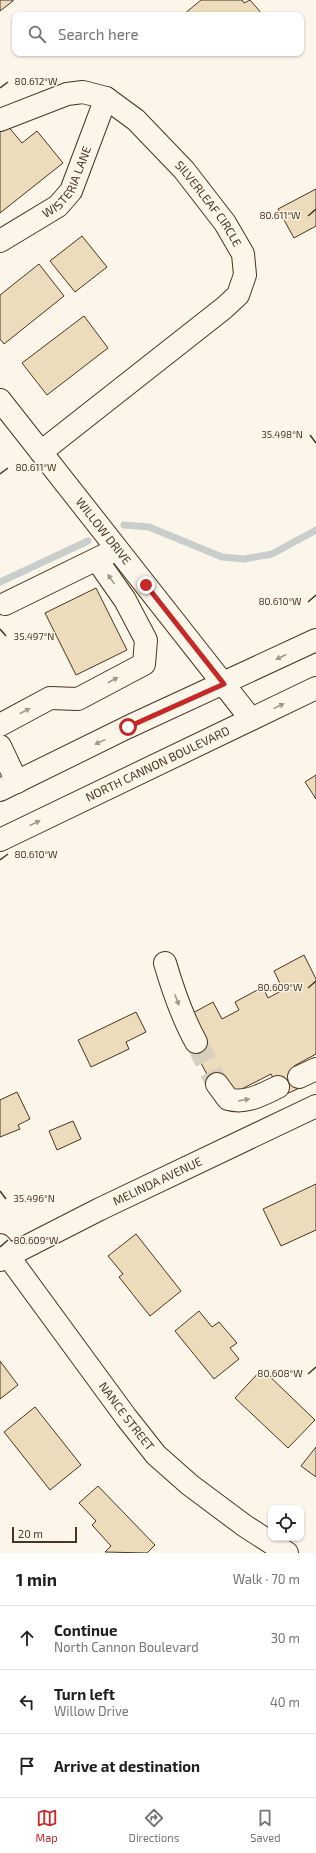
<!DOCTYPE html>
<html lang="en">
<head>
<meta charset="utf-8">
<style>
  :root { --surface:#fff; --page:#f6f6f6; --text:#202124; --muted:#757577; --line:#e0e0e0; --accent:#c62828 }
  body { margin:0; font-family:"Exo 2",sans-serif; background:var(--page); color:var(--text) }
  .controls { position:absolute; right:12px; bottom:12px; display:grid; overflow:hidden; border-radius:8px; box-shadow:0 1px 3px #0004 }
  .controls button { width:36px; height:36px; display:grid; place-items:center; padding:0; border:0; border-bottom:1px solid var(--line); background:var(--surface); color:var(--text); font:20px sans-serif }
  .scale { position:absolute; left:12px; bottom:10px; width:65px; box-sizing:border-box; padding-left:4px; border:2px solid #4a3520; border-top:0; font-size:11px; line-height:14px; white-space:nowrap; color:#4a3520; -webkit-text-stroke:3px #fbf6e9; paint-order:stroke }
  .stop { position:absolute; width:12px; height:12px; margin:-9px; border:3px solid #c62828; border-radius:50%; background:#fff }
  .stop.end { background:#c62828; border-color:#fff; box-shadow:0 1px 4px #0008 }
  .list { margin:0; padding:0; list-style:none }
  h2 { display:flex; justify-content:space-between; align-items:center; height:52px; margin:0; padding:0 16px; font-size:17px }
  h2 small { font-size:13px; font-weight:400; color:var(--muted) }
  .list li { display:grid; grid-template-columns:26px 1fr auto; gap:12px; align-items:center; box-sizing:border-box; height:64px; padding:0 16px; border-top:1px solid var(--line) }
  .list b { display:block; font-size:15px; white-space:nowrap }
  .list p { margin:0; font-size:13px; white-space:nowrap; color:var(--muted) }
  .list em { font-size:13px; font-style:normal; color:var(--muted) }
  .icon { flex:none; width:22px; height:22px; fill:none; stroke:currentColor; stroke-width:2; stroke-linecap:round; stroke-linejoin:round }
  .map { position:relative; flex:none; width:316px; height:1553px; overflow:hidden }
  .search { position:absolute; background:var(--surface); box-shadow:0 1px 3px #0004; left:12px; right:12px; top:12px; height:44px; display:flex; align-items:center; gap:10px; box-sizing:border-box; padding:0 14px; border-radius:8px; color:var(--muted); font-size:15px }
  .sheet { height:244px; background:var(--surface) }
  nav { display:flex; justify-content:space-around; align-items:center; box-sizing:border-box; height:56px; border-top:1px solid var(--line); background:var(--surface); font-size:11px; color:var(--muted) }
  nav a { display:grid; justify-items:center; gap:2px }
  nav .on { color:var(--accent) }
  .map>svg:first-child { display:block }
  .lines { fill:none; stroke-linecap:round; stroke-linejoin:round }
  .stream { stroke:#c9cecd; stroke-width:7 }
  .building { fill:#ecdcbc; stroke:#4a3520 }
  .minor-tunnel { stroke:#d8cfc1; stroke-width:22; stroke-dasharray:22 11; stroke-linecap:butt }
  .minor-casing { stroke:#4a3520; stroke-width:24 }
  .major-casing { stroke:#4a3520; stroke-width:24 }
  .minor { stroke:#fbf6e9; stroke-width:22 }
  .major { stroke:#fbf6e9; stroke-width:22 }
  .oneway { fill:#a29684 }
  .route { stroke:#c62828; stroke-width:5 }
  .ticks { fill:none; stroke:#4a3520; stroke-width:1.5 }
  .labels { text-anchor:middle; stroke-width:3; stroke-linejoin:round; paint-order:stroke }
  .street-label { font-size:12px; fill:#4a3520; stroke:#fbf6e9 }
  .ticks-label { font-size:10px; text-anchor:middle; fill:#4a3520; stroke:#fbf6e9; stroke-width:3; stroke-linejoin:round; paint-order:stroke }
</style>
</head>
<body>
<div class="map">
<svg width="316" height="1553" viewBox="0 0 316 1553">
  <rect width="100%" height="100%" fill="#fbf6e9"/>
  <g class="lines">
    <path class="stream" d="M124,525l25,2 73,30 22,2 28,-5 44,-24
      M0,582l88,-41"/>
  </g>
  <path class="building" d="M0,0h13v1l-13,10z
    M201,0h41l2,3 6,-3 13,15h-80z
    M7,125l15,18 15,-12 26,32 -63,50v-82z
    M316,189v37l-22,12 -16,-29z
    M82,236l25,31 -32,25 -25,-31z
    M39,264l25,32 -60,48 -4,-5v-44z
    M84,316l24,32 -61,47 -25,-32z
    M96,588l31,62 -51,25 -31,-62z
    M316,775v24l-11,-17z
    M304,955l12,24v75l-22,12 10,20 -22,10 -11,-22 -41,21 -17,-9 -22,-42v-30l22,-12 9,17 17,-9 -4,-8 28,-15 5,11 15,-8 -9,-19z
    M136,1012l10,20 -20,10 3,7 -38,18 -13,-27z
    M17,1092l13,27 -12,6 2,4 -20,8v-37z
    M73,1121l8,18 -24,11 -8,-19z
    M316,1184v46l-35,16 -18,-37z
    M136,1234l45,57 -31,25 -31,-39 4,-3 -15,-18z
    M199,1311l13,16 7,-5 18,21 -7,5 9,11 -25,20 -39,-48z
    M0,1361l18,24 -18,14z
    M262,1369l53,51 -27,28 -53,-50z
    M35,1407l46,58 -31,25 -46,-58z
    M316,1447v30l-15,-11z
    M98,1486l57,59 -8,8 -42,-1 6,-6 -19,-21 4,-4 -17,-18z"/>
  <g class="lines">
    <path class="minor-tunnel" d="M196,1042l21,42"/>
    <g class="minor-casing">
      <g id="minor">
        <path id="s1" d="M0,120l67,-26 16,-2 23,6 30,22 48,50 41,53 18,31 2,21 -7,20 -14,13 -183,144"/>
        <path id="s2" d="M0,241l58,-35 13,-15 35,-93"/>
        <path id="s3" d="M0,400l251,319"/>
        <path d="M5,604l104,-51"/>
        <path d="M0,725l50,-27 28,1 66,-35 2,-24 -21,-40 -28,-40"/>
        <path d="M0,746l17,36"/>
        <path d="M165,963c8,27 17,54 31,79"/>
        <path d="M299,1077l17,-8"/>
        <path d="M217,1084l11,15c18,5 33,-4 50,-12"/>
        <path id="s4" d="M0,1245l126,172 30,38 34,30 55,41 42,27"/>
        <path id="s5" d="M0,1260l100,-51 216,-103"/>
      </g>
    </g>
    <g class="major-casing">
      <g id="major">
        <path d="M0,790l128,-63 188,-87"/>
        <path id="s6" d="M0,840l316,-152"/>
      </g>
    </g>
    <use href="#minor" class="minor"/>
    <use href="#major" class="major"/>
  </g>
  <defs><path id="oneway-solid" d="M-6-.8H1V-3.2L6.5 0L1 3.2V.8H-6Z"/></defs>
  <g class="oneway">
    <use href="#oneway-solid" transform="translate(111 579) rotate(-125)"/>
    <use href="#oneway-solid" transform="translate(281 657) rotate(154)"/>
    <use href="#oneway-solid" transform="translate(113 680) rotate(-28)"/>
    <use href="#oneway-solid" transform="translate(279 706) rotate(-26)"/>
    <use href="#oneway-solid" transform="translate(25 711) rotate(-28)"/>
    <use href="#oneway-solid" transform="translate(100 742) rotate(154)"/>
    <use href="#oneway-solid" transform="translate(35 823) rotate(-26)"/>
    <use href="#oneway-solid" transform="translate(177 1000) rotate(69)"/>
    <use href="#oneway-solid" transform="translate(244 1100) rotate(-10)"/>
  </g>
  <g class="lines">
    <path class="route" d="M128,727l96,-43 -78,-99"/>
  </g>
  <path class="ticks" d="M0,88l8,-6M308,216l8,-7M310,435l6,8M0,474l8,-6M308,602l8,-7M0,629l6,7M0,860l8,-6M308,988l8,-7M0,1191l6,8M0,1247l8,-7M308,1374l8,-7"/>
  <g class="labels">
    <g class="street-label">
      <text dy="4" stroke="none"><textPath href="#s2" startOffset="93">WISTERIA LANE</textPath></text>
      <text dy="4" stroke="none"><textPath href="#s1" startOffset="260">SILVERLEAF CIRCLE</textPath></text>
      <text dy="4" stroke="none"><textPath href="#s3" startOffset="167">WILLOW DRIVE</textPath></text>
      <text dy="4" stroke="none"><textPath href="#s6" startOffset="175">NORTH CANNON BOULEVARD</textPath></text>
      <text dy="4" stroke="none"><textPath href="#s5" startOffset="176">MELINDA AVENUE</textPath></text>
      <text dy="4" stroke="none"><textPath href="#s4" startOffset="213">NANCE STREET</textPath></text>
    </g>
  </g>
  <g class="ticks-label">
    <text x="36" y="85">80.612°W</text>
    <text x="280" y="219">80.611°W</text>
    <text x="282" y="438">35.498°N</text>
    <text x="36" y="471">80.611°W</text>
    <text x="280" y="605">80.610°W</text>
    <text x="34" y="640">35.497°N</text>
    <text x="36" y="858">80.610°W</text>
    <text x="280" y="991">80.609°W</text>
    <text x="34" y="1202">35.496°N</text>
    <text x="36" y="1244">80.609°W</text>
    <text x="280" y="1377">80.608°W</text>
  </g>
</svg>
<div class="controls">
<button><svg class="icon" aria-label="locate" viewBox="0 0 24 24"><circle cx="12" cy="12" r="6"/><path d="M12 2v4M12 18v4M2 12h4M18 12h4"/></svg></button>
</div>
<div class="scale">20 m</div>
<div class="stop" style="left:128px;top:727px"></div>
<div class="stop end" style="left:146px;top:585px"></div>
<div class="search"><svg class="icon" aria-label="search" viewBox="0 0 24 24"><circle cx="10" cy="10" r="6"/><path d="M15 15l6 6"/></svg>Search here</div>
</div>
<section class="sheet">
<h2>1 min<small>Walk · 70 m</small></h2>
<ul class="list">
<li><svg class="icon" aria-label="ahead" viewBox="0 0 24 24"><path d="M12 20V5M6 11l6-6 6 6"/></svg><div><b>Continue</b><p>North Cannon Boulevard</p></div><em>30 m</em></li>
<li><svg class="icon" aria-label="left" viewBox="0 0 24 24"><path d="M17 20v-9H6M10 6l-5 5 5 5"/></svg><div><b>Turn left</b><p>Willow Drive</p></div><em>40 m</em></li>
<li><svg class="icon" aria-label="arrive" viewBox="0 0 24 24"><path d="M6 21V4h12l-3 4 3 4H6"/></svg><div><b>Arrive at destination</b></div></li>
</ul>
</section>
<nav>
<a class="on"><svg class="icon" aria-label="map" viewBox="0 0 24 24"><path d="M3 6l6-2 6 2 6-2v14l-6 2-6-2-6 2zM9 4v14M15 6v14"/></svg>Map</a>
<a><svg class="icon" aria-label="directions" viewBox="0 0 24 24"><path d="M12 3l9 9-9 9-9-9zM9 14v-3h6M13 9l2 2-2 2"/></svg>Directions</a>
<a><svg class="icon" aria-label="saved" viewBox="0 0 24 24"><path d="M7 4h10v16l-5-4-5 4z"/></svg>Saved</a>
</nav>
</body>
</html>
